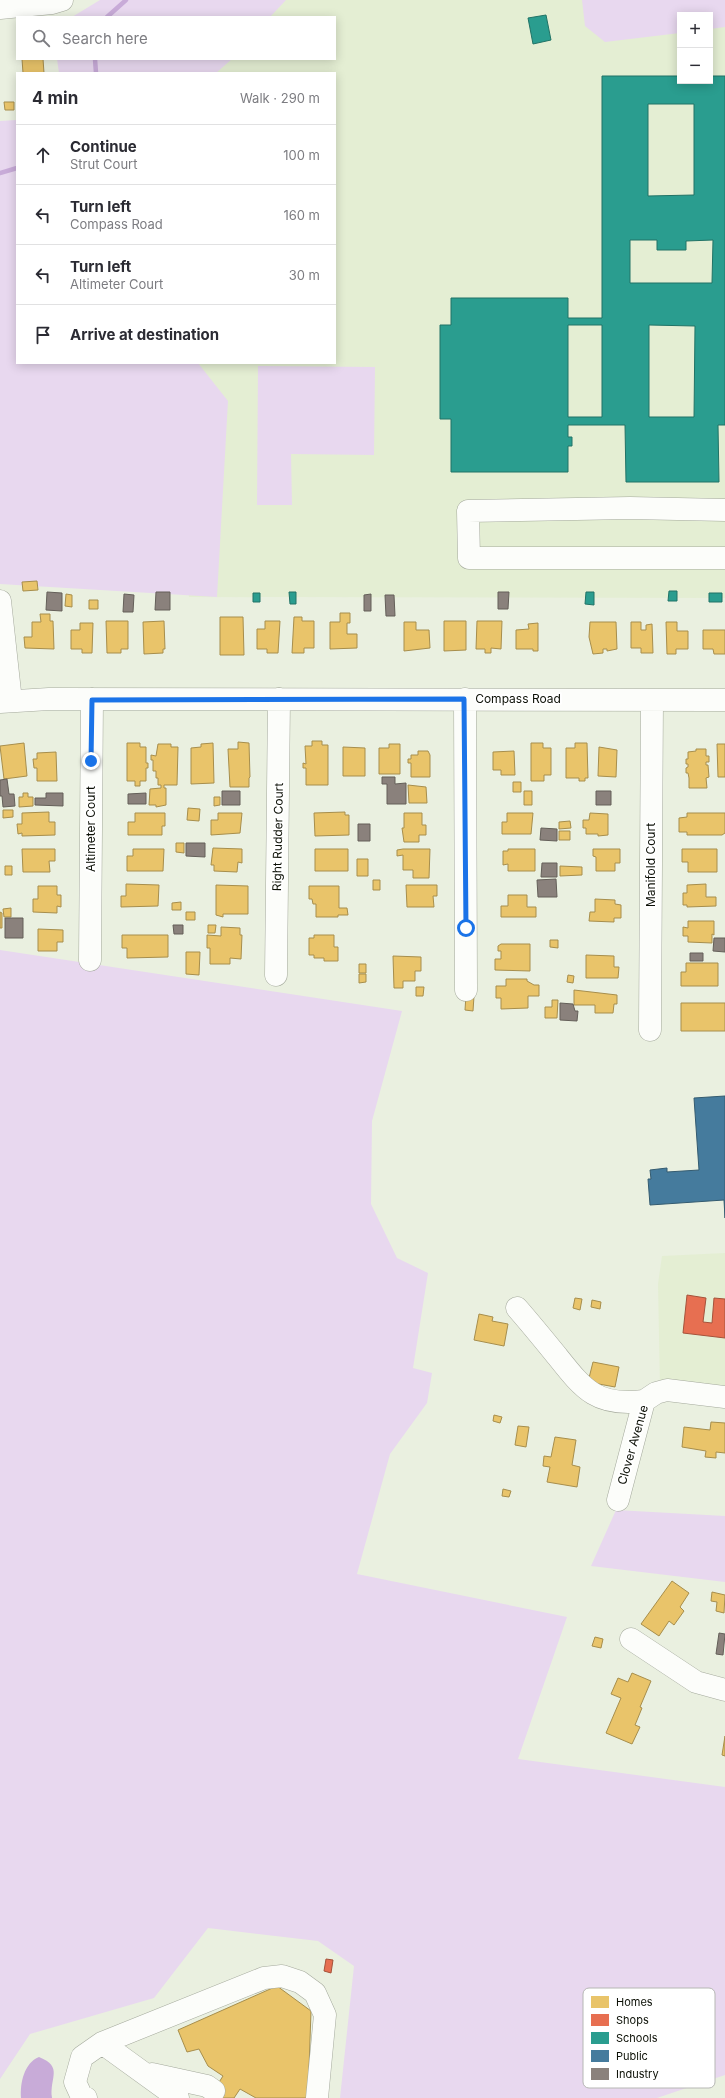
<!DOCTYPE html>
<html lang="en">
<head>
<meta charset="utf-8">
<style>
  :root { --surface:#fff; --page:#f7f7f7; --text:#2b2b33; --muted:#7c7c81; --line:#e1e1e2 }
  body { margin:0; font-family:Inter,sans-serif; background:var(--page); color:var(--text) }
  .controls { position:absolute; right:12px; top:12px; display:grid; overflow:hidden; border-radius:0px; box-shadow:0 2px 10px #0003 }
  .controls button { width:36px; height:36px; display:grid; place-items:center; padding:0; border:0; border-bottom:1px solid var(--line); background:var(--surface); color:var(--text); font:20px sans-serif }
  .stop { position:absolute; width:12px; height:12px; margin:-9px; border:3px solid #1a73e8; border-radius:50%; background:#fff }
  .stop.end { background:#1a73e8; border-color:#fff; box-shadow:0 1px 4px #0008 }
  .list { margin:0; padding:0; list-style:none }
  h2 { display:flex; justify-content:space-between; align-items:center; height:52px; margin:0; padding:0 16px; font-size:17px }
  h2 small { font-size:13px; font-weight:400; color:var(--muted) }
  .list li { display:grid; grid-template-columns:26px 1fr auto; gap:12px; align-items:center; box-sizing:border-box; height:60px; padding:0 16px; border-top:1px solid var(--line) }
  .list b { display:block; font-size:15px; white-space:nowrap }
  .list p { margin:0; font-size:13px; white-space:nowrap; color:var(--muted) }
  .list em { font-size:13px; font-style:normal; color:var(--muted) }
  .icon { flex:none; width:22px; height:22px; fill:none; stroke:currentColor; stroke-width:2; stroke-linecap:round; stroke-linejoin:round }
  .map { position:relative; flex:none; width:725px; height:2098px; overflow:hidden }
  .search { position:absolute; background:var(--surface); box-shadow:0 2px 10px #0003; left:16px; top:16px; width:320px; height:44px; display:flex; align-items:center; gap:10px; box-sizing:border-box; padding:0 14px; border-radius:0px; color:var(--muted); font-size:15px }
  .panel { position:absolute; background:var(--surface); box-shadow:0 2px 10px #0003; left:16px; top:72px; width:320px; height:292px; border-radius:0px }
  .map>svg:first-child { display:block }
  .built { fill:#e4eed3; fill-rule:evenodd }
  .green { fill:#e8d8ef }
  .water { fill:#c8abd8 }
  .homes { fill:#e9c46a; stroke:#a78e4c }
  .shops { fill:#e76f51; stroke:#a5523a }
  .schools { fill:#2a9d8f; stroke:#217366; fill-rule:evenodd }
  .public { fill:#457b9d; stroke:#345b70 }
  .industry { fill:#8a817c; stroke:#645f59 }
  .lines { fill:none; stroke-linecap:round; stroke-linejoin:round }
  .stream { stroke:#c8abd8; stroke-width:4.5 }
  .minor-casing { stroke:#a4a99c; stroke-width:23 }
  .minor { stroke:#fcfdfa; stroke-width:22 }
  .route { stroke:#1a73e8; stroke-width:5 }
  .labels { text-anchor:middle; stroke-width:4; stroke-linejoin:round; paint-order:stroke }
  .street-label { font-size:12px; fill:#0c1006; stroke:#fff }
  .key { fill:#fff; stroke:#b6b7b4; stroke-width:1 }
  .key-label { font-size:11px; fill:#0c1006 }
</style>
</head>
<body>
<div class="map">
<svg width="725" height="2098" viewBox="0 0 725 2098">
  <rect width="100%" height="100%" fill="#eaf0e0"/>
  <path class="built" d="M165,0h560v598l-536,-1 -17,-234h163v-290h-190l-2,-14h192v-42h-191zM680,15h30v66h-30z
    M725,1253v142l-65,-7 -2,-104 4,-28z"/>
  <path class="green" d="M100,0h186l-16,17h-198z
    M582,0h143v27l-15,2v-14h-30v18l-75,9 -20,-16z
    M57,59h175l-16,14h-157z
    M17,120v243h181l30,38 -11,196 -217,-13v-463z
    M258,366l117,1 -1,88 -83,-1 1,51h-35z
    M0,950l402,61 -30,110 -1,83 26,54 31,15 -15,95 19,5 -5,30 -37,51 -33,120 210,43 -49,142 207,28v288l-68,23h-317l14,-132 -36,-25 -110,-13 -54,70 -124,36 -30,45z
    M616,1510l109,6v66l-134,-16z"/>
  <path class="water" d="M39,2057c25,10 10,21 13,41h-31c-1,-15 3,-35 18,-41z"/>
  <path class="homes" d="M22,59h21l1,14h-21z
    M4,102h10v8h-9z
    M37,581l1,9 -15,1 -1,-9z
    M66,594l6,1v12l-7,-1z
    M89,600h9v9h-9z
    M340,613h10v10h-3v11h10v14l-27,1v-27h10z
    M40,614h10v7h3l1,28 -29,-1 -1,-11h8v-15h9z
    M220,617h23l1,38h-24z
    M294,617h8v4h12v27h-10v5h-12z
    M106,621h22v28h-7v4h-14z
    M164,621l1,28h-2v4l-19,1 -1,-32z
    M265,621h15l-2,32h-11v-4h-10v-20h8z
    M444,621h22v29l-22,1z
    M477,621h25l-1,28 -10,-1v5h-6v-4h-9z
    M404,622h12v8h13l1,18 -26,3z
    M590,622h26l1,27 -10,2v-2h-4v4l-10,1 -4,-17z
    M631,622h10v8h5v-5l6,-1 1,29h-12v-5h-10z
    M666,622h11v9h11v18h-12v5h-9z
    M80,623h13l-1,30h-10v-4h-11v-19h9z
    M538,623v28h-5v-2h-17v-19l13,-1 -1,-5z
    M703,630h22v24h-11l-1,-5h-10z
    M312,741h10v4h6v40h-22v-17h-3v-5l3,1 -1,-18h7z
    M238,742l11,1 1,34 -1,1v9h-19l-2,-38h10z
    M24,743l3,33 -23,3 -4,-33z
    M127,743h13v4h6v16h2v5h-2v13h-6v5h-5v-5h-8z
    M213,743l1,40 -23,1v-36l10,-1v-3z
    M531,743h12v5h8v27h-7v6h-13z
    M575,743h12l1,35h-3v3h-6v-3h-13v-30h9z
    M158,744h13v3h7l-1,38h-13v3h2v17l-10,2v-2h-7l1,-16 11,-1v-3h-3v-7h-2v-7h-3v-11h-2v-5l5,1z
    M389,744h11v30h-21v-26h10z
    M717,744h8v33h-7z
    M343,747l22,1v28h-22z
    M599,747l18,3 -1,27 -18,-1z
    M696,749h10v7h3v6h-3v3h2l1,12 -3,1 1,10h-18v-10l-1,-5h-2v-5l2,-1v-3h-2v-5h2v-7l8,-1z
    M418,751h10l2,4v22h-19v-14h-3v-4h3v-4h7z
    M514,751l1,24h-14v-5h-8v-18z
    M56,752l1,29h-20v-13h-3l-1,-9h4v-6z
    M513,782h8v10h-8z
    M408,785l18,2 1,16h-18z
    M524,791h8v14h-8z
    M23,793h5v4h5v9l-14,1v-10h4z
    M214,797h6v8l-6,1z
    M188,808l12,1 -1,12 -12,-1z
    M3,810h10v7l-10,1z
    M49,812v10h6v13l-33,1v-3l-4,1 -1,-10h5v-11z
    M345,812v3h4v20l-34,1 -1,-23z
    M135,813h30v13h-3v9h-34v-13h7z
    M218,813h24l-2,20 -29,2v-15h7z
    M404,813h18v12h4v10h-7v7h-15l-2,-14h2z
    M507,813h26l-2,21h-29v-12h5z
    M590,813l18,1v21l-10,1v-2h-12v-6h-3v-8h6z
    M687,813h38v20l-3,2h-35v-3h-8v-14l8,-1z
    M570,821l1,7 -12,1v-7z
    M559,831h11v9h-11z
    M176,843h8v10l-8,-1z
    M213,848l29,1v14l-4,-1 -1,10 -23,-1v-6h-3z
    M22,849h33v12h-6l1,11h-27z
    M133,849h31l-1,22h-36v-15h6z
    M315,849h33v22h-33z
    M403,849h27l-1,29h-16v-8h-10v-15l-6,1v-6z
    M508,849h27v22h-27v-7l-5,1v-14h5z
    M593,849h27v14h-5v8h-19v-14l-3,-1z
    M682,849h35v23h-29v-10h-6z
    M357,859h11v17h-11z
    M5,866h7v9h-7z
    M560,866l22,1v8l-22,1z
    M373,880h7v10h-7z
    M126,884l33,1 -1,21 -37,1v-11h5z
    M706,884v13h10v9l-29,1v-2h-4v-12h4v-8z
    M216,885l32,1v28h-25v3l-7,-2z
    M406,885h31v11h-4l1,11h-27z
    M38,886h19v9h4v12l-4,-1v7l-24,-1v-13h5z
    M309,886h30v22h8l1,7h-10v2h-22v-13h-3l-1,-5h-3z
    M508,895h19v12h9v10h-35v-11h7z
    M595,899l20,1v4l6,1v13h-7v4l-25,-1 1,-9h5z
    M181,902v8h-9v-7z
    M11,908v9h-7l-1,-8z
    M0,912l2,1v15h-2z
    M186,912h9v8h-9z
    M688,921h26v14l-2,-1v9l-24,-1v-6h-5v-9l5,1z
    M208,925h8l-1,8h-7z
    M221,927l19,1v7h2l-1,24 -11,-1v6h-20v-16h-3v-13l14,1z
    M38,929l25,1v12h-6v9h-19z
    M122,935h46v22l-41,1v-10h-5z
    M314,935h20v12h4v14h-14v-3h-10v-3h-5v-17h5z
    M550,940h8v8l-8,-1z
    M501,944h29v27l-35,-1v-11h6v-8h-3v-5z
    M186,952h14l-1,23 -13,-1z
    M586,955l28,1v11h5l-1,11h-32z
    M393,956l28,1v14h-6v10h-12v7h-9z
    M686,963h32v23h-37v-14h5z
    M359,964h7v9h-7z
    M359,974h7v8l-7,1z
    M568,975l6,1 -1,7 -6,-1z
    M506,979h21v2l7,4h5v11h-11v12l-27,1v-11h-5v-12h10z
    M416,987h8l-1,9h-7z
    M574,990l43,5v9h-3l-1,9h-18v-8h-21z
    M466,995l8,1 -1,15 -8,-1z
    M552,1000h6l-1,18h-12v-11h7z
    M681,1003h44v28h-44z
    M575,1298l7,1 -2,11 -7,-2z
    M592,1300l9,2 -1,7 -9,-2z
    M479,1314l14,3 -1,4 16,3 -4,22 -30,-6z
    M593,1362l26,5 -4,20 -27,-5z
    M494,1415l8,2 -2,6 -7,-2z
    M711,1422l14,1v30l-9,-1v6l-11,-1 1,-6 -24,-4 2,-20 26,3z
    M518,1426l11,1 -3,20 -11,-2z
    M555,1437l21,3 -4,25 8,2 -3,20 -30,-5 3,-15 -7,-1 1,-10 7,1z
    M503,1489l8,2 -2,6 -7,-1z
    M672,1581l17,12 -9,14 4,4 -10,14 -5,-4 -10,15 -18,-12z
    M712,1592l13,3 -1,18 -8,-2 1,-9 -6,-1z
    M595,1637l8,2 -2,9 -9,-2z
    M632,1673l19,8 -11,26 2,1 -7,17 5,2 -8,17 -26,-11 15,-35 -10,-4 7,-16 10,4z
    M725,1736v20l-3,-1z
    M277,1986l34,25 -3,87h-52l-16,-9 -6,9h-25l14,-22 -15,-10 -9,-17 -12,3 -9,-22z"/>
  <path class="shops" d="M687,1295l19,3 -3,24 9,1 2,-25 11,1v39l-42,-5z
    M326,1959l7,1 -2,13 -7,-2z"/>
  <path class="schools" d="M546,15l5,25 -18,4 -5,-26z
    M602,76h78v5h30v-5h15v349h-7l1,57h-93l-1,-57h-57v12h4v9h-4v26h-117v-53h-11v-94h11v-27h117v20h34zM648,104h46v91l-46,1zM630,240h27v10h29v-9l27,-1 -1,43h-82zM568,325h34v92h-34zM649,325l46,1 -1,91h-45z
    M669,591h8v10h-9z
    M289,592h7v12h-6z
    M586,592h8v13l-9,-1z
    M253,593h7v9h-7z
    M709,593h13v9h-13z"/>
  <path class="public" d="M725,1096v122l-1,-18 -74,5 -2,-26h3l-1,-9 17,-2v4l32,-2 -5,-72z"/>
  <path class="industry" d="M47,592l15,1v18l-16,-1z
    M156,592h14v18h-15z
    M498,592h11l-1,17h-10z
    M124,594l10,1 -1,17h-10z
    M371,594v17h-7v-16z
    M385,595h9l1,21h-9z
    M382,777h13v7l11,-1v21h-19v-20h-5z
    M7,779l2,15h5l1,12 -12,1 -1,-11h-2v-16z
    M222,791h18v14h-18z
    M596,791h15v14h-15z
    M46,793h17v13l-28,-1v-7h11z
    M146,793v11h-18v-10z
    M358,824h12v17h-12z
    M541,828l16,1v12l-17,-1z
    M186,843h19v14l-19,-1z
    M542,863h15v14h-16z
    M556,879l1,18h-19l-1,-17z
    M5,918h18v20h-18z
    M173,925h10v9h-9z
    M714,938h11v14l-12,-1z
    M690,953h13v8h-13z
    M560,1003l13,1 2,7h3l-1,10 -17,-1z
    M719,1633l6,1 -2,21 -7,-1z"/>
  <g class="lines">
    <path class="stream" d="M107,17l19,-17
      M95,59l1,14
      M0,173l17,-5"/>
    <g class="minor-casing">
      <path id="minor" d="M0,8l52,-5 10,-3
        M725,510l-95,-2 -162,3 1,47h256
        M0,601l11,100
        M465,699l1,291
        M0,702l49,-3 676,1
        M90,960l2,-261
        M276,975l3,-276
        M650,1030l2,-330
        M517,1308c14,16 27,32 40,48 27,34 40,51 87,45
        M618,1500l26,-99 12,-8 11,-3 58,7
        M631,1639l65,43 29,8
        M102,2043l76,55
        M152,2074l55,12 7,5
        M86,2098l-5,-3 -6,-13 7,-25 20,-14 162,-65 18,-2 18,6 15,11 10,22 -8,83"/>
    </g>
    <use href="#minor" class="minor"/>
  </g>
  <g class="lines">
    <path class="route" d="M91,761l1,-61 372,-1 2,229"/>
  </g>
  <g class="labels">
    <g class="street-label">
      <text x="518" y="703">Compass Road</text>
      <text transform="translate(91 829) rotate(-90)" y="4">Altimeter Court</text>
      <text transform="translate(278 837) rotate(-89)" y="4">Right Rudder Court</text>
      <text transform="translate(651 865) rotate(-90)" y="4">Manifold Court</text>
      <text transform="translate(633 1445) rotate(-74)" y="4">Clover Avenue</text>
    </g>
  </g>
  <rect x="583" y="1988" width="132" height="100" rx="6" class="key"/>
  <rect x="591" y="1996" width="18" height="12" fill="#e9c46a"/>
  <rect x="591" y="2014" width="18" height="12" fill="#e76f51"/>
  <rect x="591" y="2032" width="18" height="12" fill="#2a9d8f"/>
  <rect x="591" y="2050" width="18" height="12" fill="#457b9d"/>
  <rect x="591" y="2068" width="18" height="12" fill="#8a817c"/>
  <g class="key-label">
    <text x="616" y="2006">Homes</text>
    <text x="616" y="2024">Shops</text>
    <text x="616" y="2042">Schools</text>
    <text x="616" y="2060">Public</text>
    <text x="616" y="2078">Industry</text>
  </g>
</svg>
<div class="controls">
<button>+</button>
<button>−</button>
</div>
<div class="stop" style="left:466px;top:928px"></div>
<div class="stop end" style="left:91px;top:761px"></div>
<div class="search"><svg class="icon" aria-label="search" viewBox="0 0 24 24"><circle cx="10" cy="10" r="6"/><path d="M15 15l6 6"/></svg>Search here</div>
<section class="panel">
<h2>4 min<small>Walk · 290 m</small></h2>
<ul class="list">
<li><svg class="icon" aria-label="ahead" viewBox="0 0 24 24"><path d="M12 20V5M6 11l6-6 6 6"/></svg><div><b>Continue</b><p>Strut Court</p></div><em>100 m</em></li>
<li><svg class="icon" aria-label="left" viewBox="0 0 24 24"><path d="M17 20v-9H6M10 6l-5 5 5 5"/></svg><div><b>Turn left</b><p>Compass Road</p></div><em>160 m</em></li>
<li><svg class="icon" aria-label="left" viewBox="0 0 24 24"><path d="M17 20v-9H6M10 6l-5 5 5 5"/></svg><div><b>Turn left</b><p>Altimeter Court</p></div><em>30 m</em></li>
<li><svg class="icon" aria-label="arrive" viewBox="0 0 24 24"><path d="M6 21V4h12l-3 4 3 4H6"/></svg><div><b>Arrive at destination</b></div></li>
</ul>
</section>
</div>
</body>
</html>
